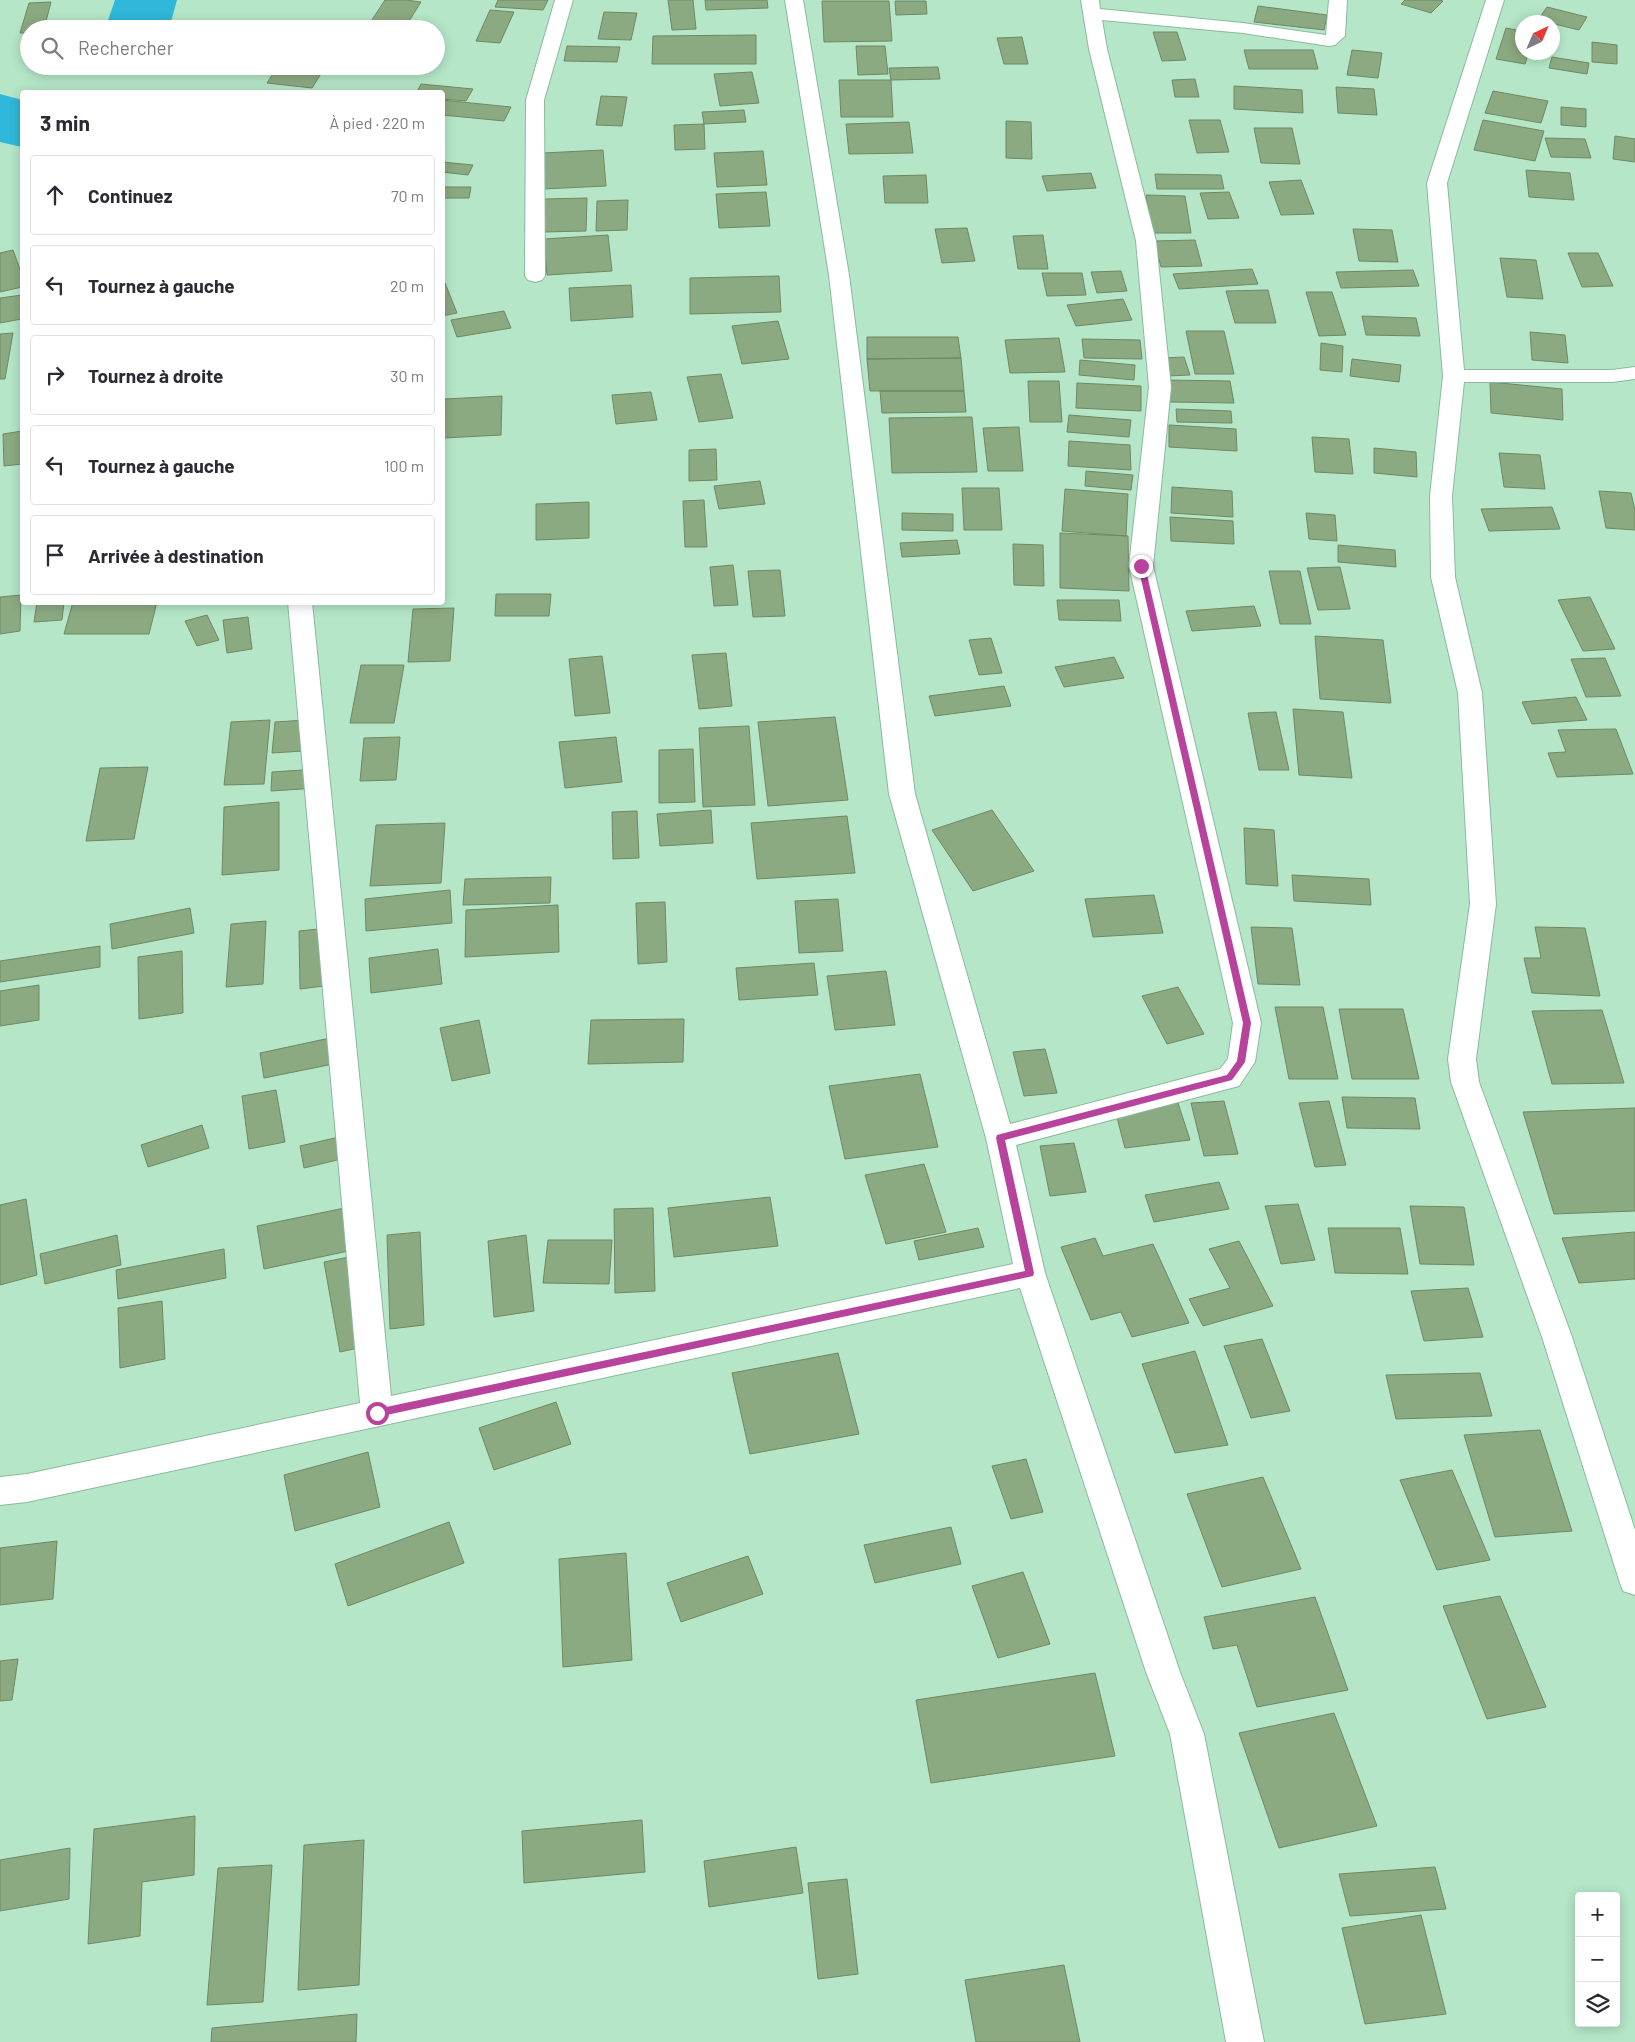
<!DOCTYPE html>
<html lang="fr">
<head>
<meta charset="utf-8">
<style>
  :root { --surface:#fff; --page:#f7f7f7; --text:#2b2b33; --muted:#7c7c81; --line:#e1e1e2 }
  body { margin:0; font-family:Barlow,sans-serif; background:var(--page); color:var(--text) }
  .controls { position:absolute; right:15px; bottom:15px; display:grid; overflow:hidden; border-radius:5px; box-shadow:0 2px 12px #0003 }
  .controls button { width:45px; height:45px; display:grid; place-items:center; padding:0; border:0; border-bottom:1px solid var(--line); background:var(--surface); color:var(--text); font:25px sans-serif }
  .compass { position:absolute; left:1515px; top:15px; width:45px; height:45px; border-radius:50%; background:var(--surface); box-shadow:0 2px 12px #0003; rotate:44deg }
  .stop { position:absolute; width:15px; height:15px; margin:-11px; border:4px solid #b7439c; border-radius:50%; background:#fff }
  .stop.end { background:#b7439c; border-color:#fff; box-shadow:0 1px 5px #0008 }
  .list { margin:0; padding:0; list-style:none }
  h2 { display:flex; justify-content:space-between; align-items:center; height:65px; margin:0; padding:0 20px; font-size:21px }
  h2 small { font-size:16px; font-weight:400; color:var(--muted) }
  .list li { display:grid; grid-template-columns:32px 1fr auto; gap:15px; align-items:center; box-sizing:border-box; height:80px; margin:0 10px 10px; padding:0 10px; border:1px solid var(--line); border-radius:5px }
  .list b { display:block; font-size:19px; white-space:nowrap }
  .list em { font-size:16px; font-style:normal; color:var(--muted) }
  .icon { flex:none; width:28px; height:28px; fill:none; stroke:currentColor; stroke-width:2; stroke-linecap:round; stroke-linejoin:round }
  .map { position:relative; flex:none; width:1635px; height:2042px; overflow:hidden }
  .search { position:absolute; background:var(--surface); box-shadow:0 2px 12px #0003; left:20px; top:20px; width:425px; height:55px; display:flex; align-items:center; gap:12px; box-sizing:border-box; padding:0 18px; border-radius:28px; color:var(--muted); font-size:19px }
  .panel { position:absolute; background:var(--surface); box-shadow:0 2px 12px #0003; left:20px; top:90px; width:425px; height:515px; border-radius:5px }
  .map>svg:first-child { display:block }
  .lines { fill:none; stroke-linecap:round; stroke-linejoin:round }
  .river { fill:#2fb8d9; fill-rule:evenodd }
  .building { fill:#8caa82; stroke:#6d8963 }
  .street-casing { stroke:#8aba9d; stroke-width:2 }
  .street { fill:#fff; fill-rule:evenodd }
  .route { fill:#b7439c }
</style>
</head>
<body>
<div class="map">
<svg width="1635" height="2042" viewBox="0 0 1635 2042">
  <rect width="100%" height="100%" fill="#b5e6c8"/>
  <g class="lines">
    <path class="river" d="M115,0h62l-8,29h-64z
      M0,94l22,6v47l-22,-5z"/>
  </g>
  <path class="building" d="M385,0h21l15,2 -17,27h-38z
    M498,0h50l-5,10 -48,-3z
    M668,0h25l3,29 -24,1z
    M705,0h62l1,8 -62,2z
    M1405,0h34l4,1 -12,12 -30,-9z
    M822,1h67l3,40 -68,1z
    M895,1h31l1,13 -31,1z
    M51,2l-7,27h-15v4h-9l9,-30z
    M1258,6l69,9 -3,15 -70,-8z
    M1547,7l40,10 -8,13 -41,-10z
    M490,10l24,2 -14,31 -24,-2z
    M604,12l33,1 -6,27 -33,-1z
    M1506,28l16,3v21h7l-4,12 -29,-5z
    M1153,32h24l9,28 -24,1z
    M756,35v29h-104l1,-28z
    M1022,37l6,27h-24l-7,-26z
    M1592,42l25,3v19l-25,-2z
    M567,46l53,1 -3,15 -53,-1z
    M856,46h29l3,28 -30,1z
    M1244,50h69l5,19h-69z
    M1352,50l30,3 -4,25 -31,-3z
    M1552,57l37,6 -2,11 -38,-6z
    M278,66h48l-14,22 -45,-5z
    M938,67l2,12 -49,1 -2,-12z
    M752,72l7,31 -39,3 -6,-32z
    M1195,79l4,18h-24l-3,-17z
    M839,80h52l2,37h-52z
    M421,84l52,5 -7,12 -24,-2v-7h-25z
    M1234,86l68,4 1,23 -69,-4z
    M1336,87l38,2 3,26 -39,-2z
    M1493,91l55,10 -7,22 -56,-10z
    M601,96l26,1 -5,29 -26,-1z
    M442,100l69,7 -7,14 -62,-6z
    M1561,107l25,2v18l-25,-2z
    M744,110l2,12 -42,2 -2,-12z
    M1189,120h31l9,32 -32,1z
    M1483,120l61,11 -9,30 -61,-11z
    M1006,121l25,1 1,37 -26,-1z
    M909,122l4,31 -64,1 -3,-30z
    M704,124l1,25 -30,1 -1,-25z
    M1254,128h38l8,36 -39,-1z
    M1615,136l20,3v23l-22,-3z
    M1545,138l40,1 6,19 -40,-1z
    M603,150l3,36 -63,3v-36z
    M763,151l4,34 -50,2 -3,-34z
    M442,162l31,3 -5,10 -26,-3z
    M1526,170l44,3 4,27 -45,-3z
    M1091,173l5,15 -49,3 -5,-15z
    M1155,174l66,1 3,14h-67z
    M926,175l2,28h-43l-2,-27z
    M1301,180l13,34 -33,1 -12,-33z
    M442,187h29l-2,11h-27z
    M766,192l4,34 -51,2 -3,-34z
    M1229,192l10,26 -31,1 -8,-26z
    M1146,195l39,1 6,37h-39z
    M587,198l-1,33 -43,1 1,-33z
    M628,200l-1,30 -31,1 1,-30z
    M967,228l8,33 -33,2 -7,-34z
    M1353,229l39,1 6,32 -39,-1z
    M608,235l4,36 -65,4 -3,-36z
    M1043,235l5,34h-30l-5,-33z
    M1195,240l7,26 -41,1 -7,-26z
    M13,250l9,25v12l-22,5v-39z
    M1568,253h30l15,33 -31,1z
    M1500,258l36,2 7,39 -36,-2z
    M1252,269l6,15 -79,5 -6,-15z
    M1413,270l6,16 -78,2 -5,-16z
    M1121,271l6,20 -30,2 -6,-21z
    M1042,273h40l4,22 -39,1z
    M779,276l2,36 -91,2v-36z
    M442,283h3l12,30 -15,3z
    M631,285l2,32 -62,4 -2,-33z
    M1268,290l8,33h-41l-9,-32z
    M1306,292h26l14,43 -27,1z
    M22,295v24l-22,4v-25z
    M1123,299l9,21 -56,6 -9,-21z
    M504,311l7,17 -54,9 -6,-17z
    M1362,316l54,2 4,18 -54,-1z
    M778,321l11,38 -47,5 -10,-38z
    M1186,331h38l10,43h-39z
    M1530,332l35,3 3,28 -36,-3z
    M13,333l-8,46h-5v-45z
    M867,337h91l3,21 -94,1z
    M1059,338l6,34 -55,1 -5,-33z
    M1082,339l58,1 2,19 -58,-1z
    M1321,343l22,3 -1,26 -22,-2z
    M1184,357l6,18 -22,1 -6,-18z
    M961,358l3,33h-94l-3,-32z
    M1352,359l49,6 -2,17 -49,-6z
    M1080,360l55,5 -1,15 -55,-5z
    M721,374l12,44 -34,4 -12,-45z
    M1166,380l64,1 4,22 -65,-1z
    M1028,381h31l3,41h-32z
    M1490,382l72,7 1,31 -72,-7z
    M1077,383l64,3v25l-65,-3z
    M880,391h84l2,21 -84,1z
    M651,392l6,28 -41,4 -4,-29z
    M502,396l-1,39 -57,3 1,-39z
    M1176,409l55,2 1,12 -55,-1z
    M1069,415l62,5 -2,17 -62,-5z
    M972,417l5,55 -85,1 -3,-55z
    M1169,425l67,4 1,22 -68,-4z
    M1019,427l4,44h-35l-5,-43z
    M22,431v33l-18,2 -1,-32z
    M1312,437l37,2 4,35 -38,-2z
    M1069,441l61,4 1,25 -63,-4z
    M1374,448l42,4 1,25 -43,-4z
    M716,449l1,31 -28,1v-31z
    M1499,453l41,2 5,34 -41,-2z
    M1086,471l47,4 -2,15 -46,-4z
    M760,481l5,23 -46,5 -5,-23z
    M1172,487l60,4 1,26 -62,-4z
    M962,488h37l3,42h-38z
    M1065,489l63,5 -2,42 -64,-5z
    M1599,491l32,2 4,17v20l-29,-2z
    M704,500l3,47h-22l-2,-46z
    M589,502v36l-53,2v-36z
    M1552,507l8,22 -71,2 -8,-22z
    M902,513l51,1v17l-51,-1z
    M1306,513l29,2 2,26 -28,-2z
    M1170,517l63,4 1,23 -63,-3z
    M1060,533l68,3 1,55 -69,-3z
    M957,540l3,14 -58,3 -2,-14z
    M1013,544l30,1 1,41 -30,-1z
    M1338,545l57,5 1,17 -58,-5z
    M733,565l5,40 -24,1 -4,-39z
    M1340,567l10,42 -32,1 -11,-42z
    M780,570l5,46 -32,1 -5,-46z
    M1269,571h31l11,53h-31z
    M496,594h55l-2,22h-54z
    M21,595l-1,36 -20,3v-37z
    M1590,597l25,52 -32,2 -25,-51z
    M1057,600h62l2,21 -62,-1z
    M37,602h27l-2,18 -28,2z
    M73,602h84l-8,32h-85z
    M1254,606l7,20 -69,5 -6,-20z
    M454,608l-4,53 -42,1 5,-53z
    M207,615l12,25 -22,6 -12,-25z
    M248,617l4,32 -25,4 -4,-33z
    M1315,636l68,4 8,63 -71,-4z
    M991,638l11,35 -23,2 -10,-35z
    M726,653l6,53 -33,3 -7,-54z
    M602,656l8,57 -35,3 -6,-57z
    M1114,657l10,21 -60,9 -9,-20z
    M1605,658l16,38 -35,1 -15,-38z
    M361,665h43l-10,58h-44z
    M1004,686l7,20 -76,10 -6,-20z
    M1576,697l11,23 -55,4 -10,-22z
    M1293,709l50,3 9,66 -53,-3z
    M1276,712l13,58h-30l-11,-57z
    M835,717l13,83 -80,6 -10,-84z
    M321,719l-2,31 -47,3 3,-31z
    M270,720l-6,64 -40,1 7,-63z
    M749,726l6,79 -52,2 -4,-79z
    M1616,729l17,45 -76,3 -9,-24 18,-1 -8,-22z
    M400,737l-4,43 -36,1 4,-43z
    M616,737l6,45 -57,6 -6,-46z
    M693,749l2,53 -36,1v-53z
    M148,767l-14,72 -48,2 14,-73z
    M318,769l-1,19 -46,3 1,-19z
    M279,802v68l-57,5 2,-68z
    M711,810l2,33 -53,3 -3,-32z
    M992,810l42,61 -61,20 -41,-61z
    M637,811l2,47 -26,1 -1,-47z
    M847,816l8,57 -98,6 -6,-56z
    M445,823l-4,60 -71,3 6,-61z
    M1244,828l30,2 4,56 -32,-2z
    M1292,875l77,4 2,26 -77,-4z
    M551,877l-1,26 -87,2 2,-26z
    M450,890l2,33 -86,8 -1,-32z
    M1154,895l9,38 -70,4 -8,-38z
    M838,899l5,52 -44,2 -4,-52z
    M665,902l2,60 -29,2 -2,-61z
    M558,905l1,47 -94,5 1,-47z
    M190,908l4,25 -82,16 -2,-25z
    M266,921l-3,63 -37,3 5,-63z
    M337,927l3,57 -40,5 -1,-58z
    M1251,927l41,1 8,57 -42,-1z
    M1535,927l50,1 15,68 -68,-3 -8,-35h17z
    M100,946v21l-100,15v-21z
    M438,949l4,35 -71,9 -2,-35z
    M182,951l1,62 -44,6 -1,-62z
    M814,963l4,32 -79,5 -3,-32z
    M886,971l9,54 -60,5 -8,-54z
    M39,985v35l-39,6v-35z
    M1178,987l26,47 -37,10 -25,-48z
    M1275,1007h48l15,72h-49z
    M1339,1009h64l16,70h-67z
    M1602,1010l22,73 -72,1 -20,-73z
    M684,1019l-1,43 -95,2 3,-44z
    M479,1020l11,53 -38,8 -12,-53z
    M344,1035l4,26 -84,17 -4,-25z
    M1045,1049l12,44 -33,3 -11,-44z
    M920,1074l18,73 -93,12 -16,-73z
    M276,1090l9,52 -36,7 -7,-53z
    M1342,1097l73,1 5,31 -73,-1z
    M1224,1101l14,53 -34,2 -13,-53z
    M1329,1101l17,64 -31,2 -16,-64z
    M1178,1103l12,37 -65,8 -10,-38z
    M1635,1108v103l-81,3 -31,-102z
    M202,1125l7,23 -61,19 -7,-22z
    M352,1134l6,21 -54,13 -4,-22z
    M1074,1143l12,49 -36,4 -10,-50z
    M924,1164l22,68 -60,12 -21,-69z
    M1219,1182l10,27 -75,13 -9,-27z
    M770,1197l8,49 -104,11 -6,-49z
    M26,1199l11,76 -37,10v-80z
    M364,1204l8,42 -108,23 -7,-43z
    M1298,1204l17,56 -34,4 -16,-58z
    M1410,1206l54,1 10,58 -54,-1z
    M653,1208l2,83 -40,2 -1,-84z
    M978,1228l6,19 -65,13 -5,-19z
    M1328,1228h72l8,46 -73,-1z
    M420,1232l4,93 -34,4 -3,-94z
    M1635,1232v47l-56,4 -17,-45z
    M117,1235l4,30 -76,19 -5,-30z
    M526,1235l8,76 -40,6 -6,-76z
    M1095,1238l8,18 50,-12 36,79 -57,14 -11,-25 -30,8 -30,-73z
    M548,1240h64l-3,44 -66,-1z
    M1239,1241l34,65 -70,20 -14,-27 41,-11 -21,-39z
    M224,1249l2,29 -108,21 -2,-29z
    M369,1253l16,89 -45,10 -16,-90z
    M1468,1288l15,49 -59,4 -13,-50z
    M162,1301l3,58 -45,9 -2,-60z
    M1262,1339l28,72 -39,7 -27,-72z
    M1195,1351l33,94 -53,8 -33,-89z
    M838,1353l21,81 -109,20 -18,-81z
    M1480,1373l12,43 -96,3 -10,-44z
    M556,1402l15,42 -77,26 -15,-42z
    M1540,1430l32,101 -77,6 -31,-102z
    M368,1452l12,55 -85,24 -11,-56z
    M1026,1459l17,53 -32,7 -19,-53z
    M1452,1470l38,90 -53,10 -37,-90z
    M1263,1477l38,92 -79,18 -35,-93z
    M449,1522l15,41 -116,43 -13,-42z
    M951,1527l10,37 -86,19 -11,-38z
    M57,1541l-4,58 -53,6v-57z
    M626,1553l6,107 -69,7 -4,-108z
    M748,1556l15,38 -82,28 -14,-39z
    M1023,1572l27,72 -52,14 -26,-72z
    M1500,1596l46,111 -59,12 -44,-113z
    M1315,1597l33,93 -91,17 -20,-62 -24,4 -9,-32z
    M18,1659l-6,41 -12,1v-40z
    M1095,1673l20,83 -184,27 -15,-83z
    M1334,1713l43,113 -98,22 -40,-115z
    M195,1816l-1,59 -52,7 -2,54 -52,8 6,-115z
    M642,1820l3,52 -121,11 -2,-52z
    M364,1840l-5,145 -61,5 6,-145z
    M796,1847l7,46 -94,14 -5,-46z
    M70,1848l-1,51 -69,12v-51z
    M272,1865l-9,137 -56,3 11,-137z
    M1435,1867l11,42 -96,7 -11,-42z
    M847,1879l11,95 -40,5 -10,-96z
    M1421,1915l25,99 -81,10 -23,-96z
    M1064,1965l16,77h-104l-11,-62z
    M357,2014l-1,28h-145l1,-14z"/>
  <g class="lines">
    <g class="street-casing">
      <path id="street" d="M555,0h18l-29,100 1,176 -3,4 -7,2 -7,-2 -3,-4 1,-176z
        M785,0h18l46,275 66,519 95,330 210,-55 8,-10 5,-36 -104,-457 20,-179 -13,-146 -47,-192 -8,-49h18l1,9 143,14 83,12 3,-35h18l-2,36 -10,9 -6,1 -86,-13 -141,-13 5,29 49,192 15,146 -18,179 108,457 -6,39 -16,24 -223,59 29,128 135,399 24,62 60,308h-38l-56,-308 -24,-62 -126,-384 -993,214 -27,3v-28l27,-3 333,-71 -72,-801h24l79,794 622,-132 -27,-126 -97,-344 -60,-519z
        M1486,0h18l-57,183 17,187h148l23,-3v12l-23,3h-148l-12,114 3,81 27,116 14,211 -20,155 3,23 93,255 63,193v65l-12,-4 -4,-11 -77,-243 -91,-255 -3,-23 22,-155 -12,-211 -27,-116 -1,-81 13,-120 -16,-193z"/>
    </g>
    <use href="#street" class="street"/>
  </g>
  <path class="route" d="M1141,564l4,2 106,457 -6,39 -13,18 -227,60 29,133 -1,3 -656,141 -3,-1v-6l3,-1 648,-138 -29,-133 1,-3 230,-60 10,-14 6,-38 -105,-457z"/>
</svg>
<div class="controls">
<button>+</button>
<button>−</button>
<button><svg class="icon" aria-label="layers" viewBox="0 0 24 24"><path d="M12 4l9 5-9 5-9-5zM3 14l9 5 9-5"/></svg></button>
</div>
<svg class="compass" viewBox="-18 -18 36 36"><path d="M0-13l5 13h-10z" fill="#e53935"/><path d="M0 13l5-13h-10z" fill="#7c7c81"/></svg>
<div class="stop" style="left:377px;top:1413px"></div>
<div class="stop end" style="left:1141px;top:566px"></div>
<div class="search"><svg class="icon" aria-label="search" viewBox="0 0 24 24"><circle cx="10" cy="10" r="6"/><path d="M15 15l6 6"/></svg>Rechercher</div>
<section class="panel">
<h2>3 min<small>À pied · 220 m</small></h2>
<ul class="list">
<li><svg class="icon" aria-label="ahead" viewBox="0 0 24 24"><path d="M12 20V5M6 11l6-6 6 6"/></svg><div><b>Continuez</b></div><em>70 m</em></li>
<li><svg class="icon" aria-label="left" viewBox="0 0 24 24"><path d="M17 20v-9H6M10 6l-5 5 5 5"/></svg><div><b>Tournez à gauche</b></div><em>20 m</em></li>
<li><svg class="icon" aria-label="right" viewBox="0 0 24 24"><path d="M7 20v-9h11M14 6l5 5-5 5"/></svg><div><b>Tournez à droite</b></div><em>30 m</em></li>
<li><svg class="icon" aria-label="left" viewBox="0 0 24 24"><path d="M17 20v-9H6M10 6l-5 5 5 5"/></svg><div><b>Tournez à gauche</b></div><em>100 m</em></li>
<li><svg class="icon" aria-label="arrive" viewBox="0 0 24 24"><path d="M6 21V4h12l-3 4 3 4H6"/></svg><div><b>Arrivée à destination</b></div></li>
</ul>
</section>
</div>
</body>
</html>
